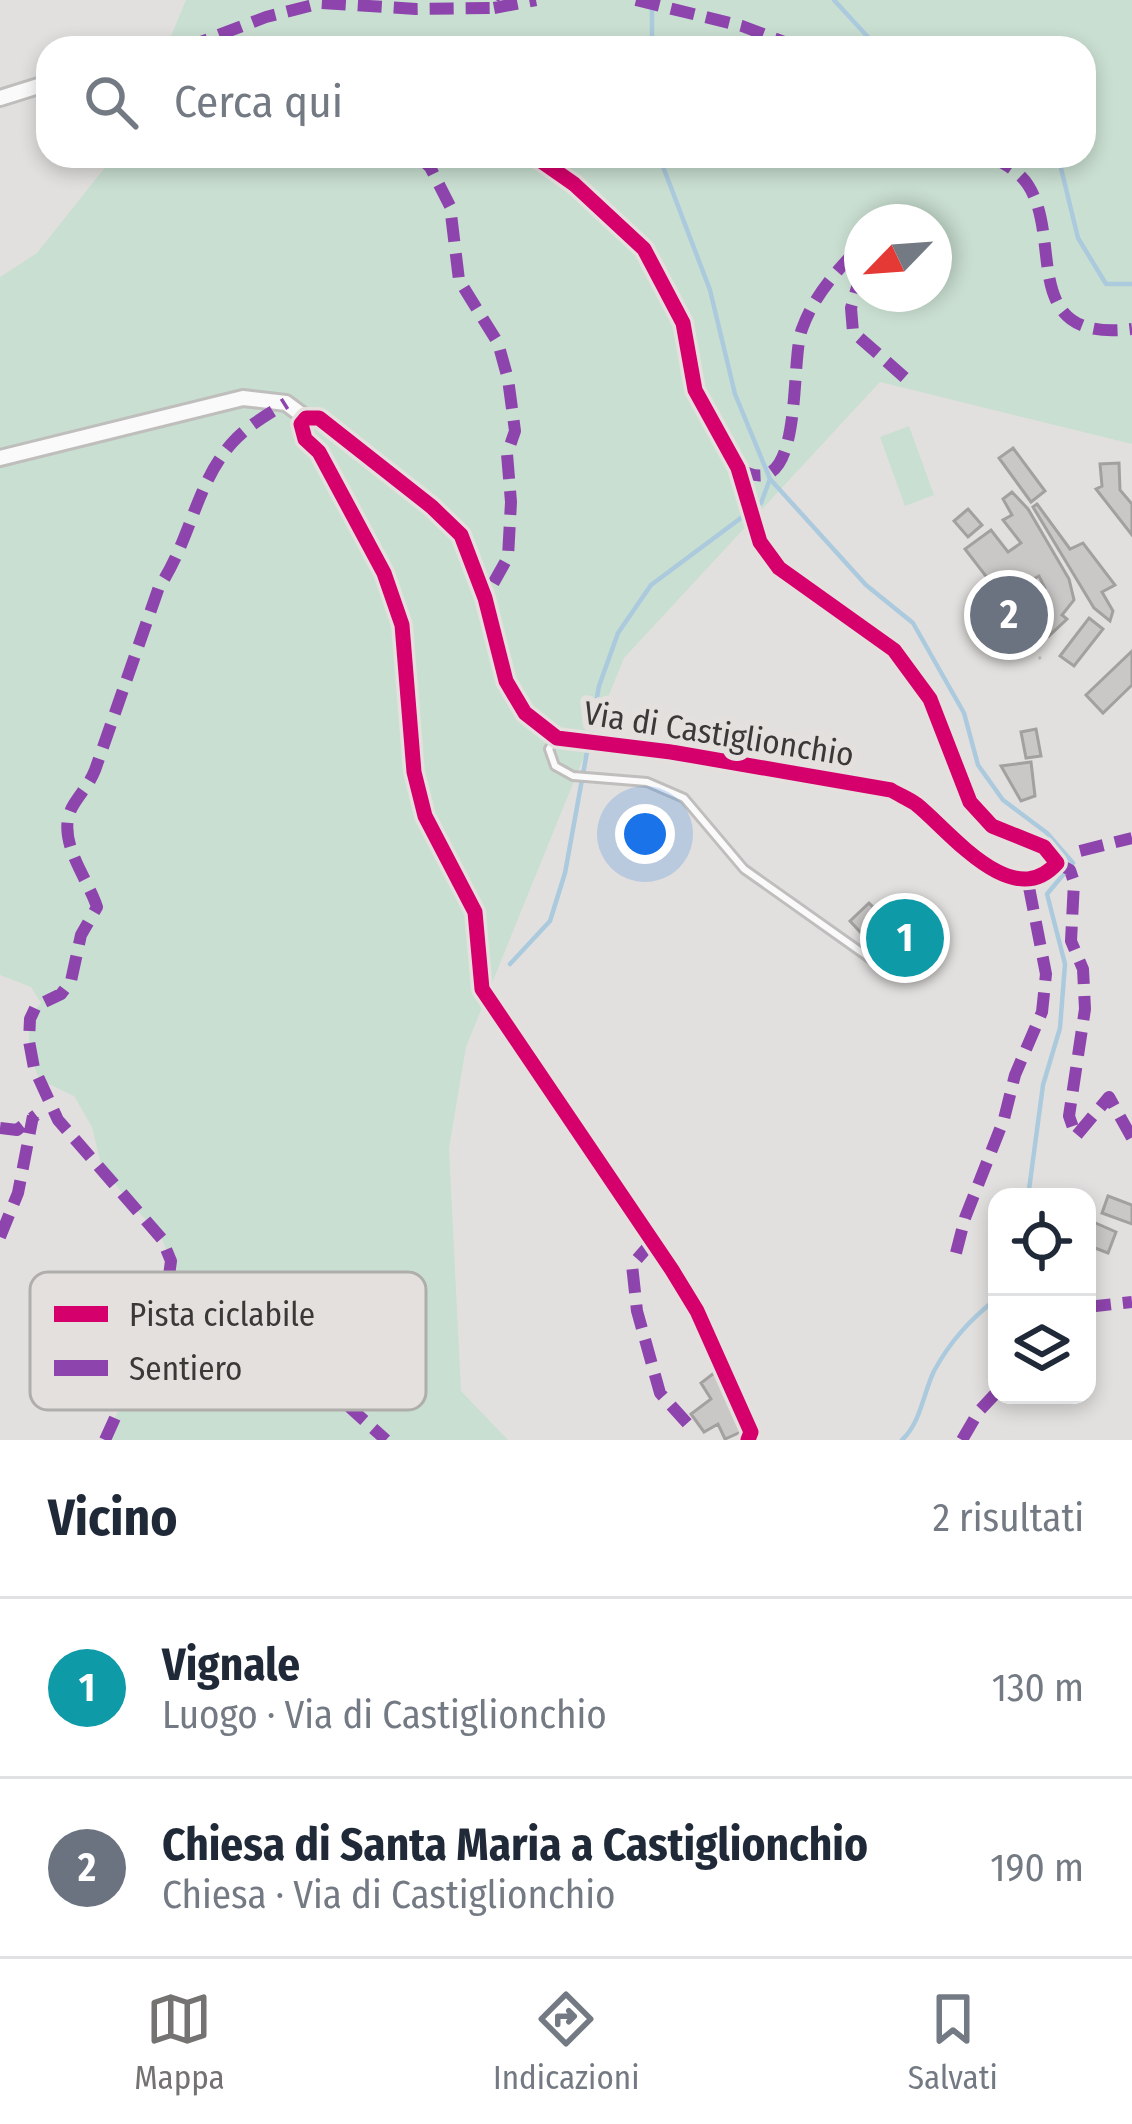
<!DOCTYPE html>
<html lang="it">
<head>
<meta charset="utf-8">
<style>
  :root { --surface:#fff; --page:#f2f2f3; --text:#1f2937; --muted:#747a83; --line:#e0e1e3; --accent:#757372 }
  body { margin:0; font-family:"Fira Sans Condensed",sans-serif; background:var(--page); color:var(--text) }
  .controls { position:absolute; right:36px; bottom:36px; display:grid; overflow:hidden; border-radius:24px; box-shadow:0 6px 18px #0003 }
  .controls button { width:108px; height:108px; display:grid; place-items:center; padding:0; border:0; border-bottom:3px solid var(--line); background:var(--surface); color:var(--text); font:60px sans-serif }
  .compass { position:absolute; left:844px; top:204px; width:108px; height:108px; border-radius:50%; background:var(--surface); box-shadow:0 6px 18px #0003; rotate:245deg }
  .you { position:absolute; left:645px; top:834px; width:42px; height:42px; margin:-30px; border:9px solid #fff; border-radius:50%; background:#1a73e8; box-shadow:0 0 0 18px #1a73e833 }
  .badge { display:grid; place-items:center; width:78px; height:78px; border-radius:50%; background:var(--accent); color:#fff; font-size:39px; font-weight:700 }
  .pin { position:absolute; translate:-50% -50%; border:6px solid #fff; box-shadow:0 3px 12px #0006 }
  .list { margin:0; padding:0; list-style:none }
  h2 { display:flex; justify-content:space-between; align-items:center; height:156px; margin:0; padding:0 48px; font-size:51px }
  h2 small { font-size:39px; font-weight:400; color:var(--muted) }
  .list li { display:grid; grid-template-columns:78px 1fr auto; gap:36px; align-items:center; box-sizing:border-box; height:180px; padding:0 48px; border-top:3px solid var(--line) }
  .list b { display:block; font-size:45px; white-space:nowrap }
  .list p { margin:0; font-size:39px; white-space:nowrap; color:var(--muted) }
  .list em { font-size:39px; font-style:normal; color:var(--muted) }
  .icon { flex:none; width:66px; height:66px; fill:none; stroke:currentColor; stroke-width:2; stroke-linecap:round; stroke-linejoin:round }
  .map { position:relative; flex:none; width:1132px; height:1440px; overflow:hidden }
  .search { position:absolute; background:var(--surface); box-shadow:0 6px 18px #0003; left:36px; right:36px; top:36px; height:132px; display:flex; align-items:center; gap:30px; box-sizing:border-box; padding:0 42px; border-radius:36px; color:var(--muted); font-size:45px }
  .sheet { height:516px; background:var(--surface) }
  nav { display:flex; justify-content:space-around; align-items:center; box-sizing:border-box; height:168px; border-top:3px solid var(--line); background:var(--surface); font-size:33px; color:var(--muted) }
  nav a { display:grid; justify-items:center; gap:6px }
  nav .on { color:var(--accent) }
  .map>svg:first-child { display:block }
  .green { fill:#c9dfd1; fill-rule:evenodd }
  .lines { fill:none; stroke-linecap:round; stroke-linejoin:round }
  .stream { stroke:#accadd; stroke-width:4.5 }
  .building { fill:#c9c8c6; stroke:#a3a1a0; stroke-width:3 }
  .service-casing { stroke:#bfbebd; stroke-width:12 }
  .minor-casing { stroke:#bfbebd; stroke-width:20 }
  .path { stroke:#bfbfbe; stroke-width:3; stroke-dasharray:3 9; stroke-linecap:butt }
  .service { stroke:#fbfafa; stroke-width:6 }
  .minor { stroke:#fbfafa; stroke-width:14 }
  .quiet { stroke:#8e44ad; stroke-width:12; stroke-dasharray:24 12; stroke-linecap:butt }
  .cycleway-casing { stroke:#e3e0dd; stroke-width:22 }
  .cycleway { stroke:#d6006c; stroke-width:15 }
  .labels { text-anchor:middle; stroke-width:12; stroke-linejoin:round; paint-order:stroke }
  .street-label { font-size:33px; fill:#3a3938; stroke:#e3e0dd }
  .key { fill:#e3e0dd; stroke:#b0aeac; stroke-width:3 }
  .key-label { font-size:33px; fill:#3a3938 }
</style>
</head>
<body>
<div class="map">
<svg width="1132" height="1440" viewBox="0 0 1132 1440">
  <rect width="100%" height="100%" fill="#e2e0de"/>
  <path class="green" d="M186,0h946v444l-252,-62 -256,276 -158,389 -17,101 12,243 47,49h-403l28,-62 38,-117 -9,-22 -60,-70 -10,-42 -18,-31 -34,-16c-12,-24 -18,-58 1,-77l-10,-16 -31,-12v-698l37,-24 77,-97h970v-108h-918zM862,222h72v72h-72z
    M909,426l25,69 -29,11 -25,-69z"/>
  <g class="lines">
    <path class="stream" d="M652,0v48
      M834,0l44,48
      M659,156l51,134 25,104 35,85 96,106 47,38 51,90 14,52 25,35 44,33 26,30 -26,31 18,70 -5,64 -17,57 -15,112
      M1058,156l20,82 28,46h26
      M510,964l40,-43 15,-48 34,-187 19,-53 33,-48 110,-82 9,-24
      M902,1440c19,-18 21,-46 32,-69 17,-31 36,-51 63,-73"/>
  </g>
  <path class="building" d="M1013,448l32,43 -14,11 -32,-44z
    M1119,463l1,27 12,14v31l-36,-46 6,-3 -2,-22z
    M1012,492l16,17 41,70 5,21 -12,15 5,4 -18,17 -22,-33 18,-15 -6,-12 -37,21 -37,-48 26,-19 17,22 13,-9 -18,-23 9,-5 -9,-16z
    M1037,504l33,45 13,-6 32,42 -13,7 11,19 -3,10 -16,-13 -61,-101z
    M968,509l14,16 -14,12 -14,-16z
    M998,592l4,5 4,-2 27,36 -15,11 -32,-42z
    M1089,618l14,11 -29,37 -14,-10z
    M1132,651v34l-29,28 -17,-18z
    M1036,729l5,27 -15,2 -5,-26z
    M1031,762l4,34 -14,5 -20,-35z
    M869,903l12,12 -20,18 -11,-12z
    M915,916l14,29 -39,18 -3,-8 4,-2 -10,-22z
    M1108,1196l24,9v19l-30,-11z
    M1091,1221l25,11 -8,21 -21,-8z
    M714,1373l24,39 5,19 -18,8 -7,-15 -14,8 -13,-18 20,-15 -10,-16z"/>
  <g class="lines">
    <g class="service-casing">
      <path id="service" d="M554,741l-5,8 6,17 18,10 74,6 37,16 60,71 127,90"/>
    </g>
    <g class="minor-casing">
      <path id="minor" d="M0,98l48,-15
        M534,156l40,28 70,65 39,74 12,67 43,78 22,74 19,26 115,82 36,49 40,103 22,24 52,21 13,16c-45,51 -109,-34 -141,-59 -7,-5 -17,-9 -25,-14l-220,-38 -114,-14 -32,-25 -19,-32 -21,-83 -24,-63 -29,-28 -113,-89h-13l-5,6 4,15 14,13 65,121 18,52 12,147 11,44 50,96 7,77 190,281 25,41 54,121 -3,8
        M0,458l243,-60 43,5 20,15"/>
    </g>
    <path class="path" d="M1025,637l17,24"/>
    <use href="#service" class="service"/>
    <use href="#minor" class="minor"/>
    <path class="quiet" d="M636,0l106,26 58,22
      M494,8l42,-8
      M149,48l41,-2 76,-29 55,-14 95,6 78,-1 5,-8
      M418,156l12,11 20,39 9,74 39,63 10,36 7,52 -8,23 4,48 -3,55 -23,41
      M991,156c13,8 28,15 37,29 36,55 -11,158 104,144
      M738,468c68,42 51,-105 64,-139 10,-28 27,-49 47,-71l13,12 -11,38 2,24 58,51
      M1080,851l52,-13
      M1057,863l13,7 4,12 -3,59 12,28 2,40 -16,107 7,20 33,-39 23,41
      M0,1128l17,2 19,-15
      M0,1237l18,-44 15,-77
      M653,1241l-21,24 5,46 23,82 35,39
      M956,1253l9,-35 39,-99 11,-44 27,-63 4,-38 -19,-97
      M160,1296l176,99 50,45
      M1087,1307l45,-5
      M105,1440l28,-62 35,-95 3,-22 -9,-22 -104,-119 -24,-52 -5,-27 1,-22 6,-13 25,-12 10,-13 10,-46 16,-28c-10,-31 -44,-70 -23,-103 8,-13 15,-19 21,-34l64,-183c31,-45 37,-104 73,-144 15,-17 35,-28 54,-40
      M962,1440l17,-29 18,-19"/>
    <g class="cycleway-casing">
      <path id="cycleway" d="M534,156l40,28 70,65 39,74 12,67 43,78 22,74 19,26 115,82 36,49 40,103 22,24 52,21 13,16c-45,51 -109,-34 -141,-59 -7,-5 -17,-9 -25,-14l-220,-38 -114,-14 -32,-25 -19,-32 -21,-83 -24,-63 -29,-28 -113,-89h-13l-5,6 4,15 14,13 65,121 18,52 12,147 11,44 50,96 7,77 190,281 25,41 54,121 -3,8"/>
    </g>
    <use href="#cycleway" class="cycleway"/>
  </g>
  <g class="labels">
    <g class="street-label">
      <text transform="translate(719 733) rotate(9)" y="12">Via di Castiglionchio</text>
    </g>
  </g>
  <rect x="30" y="1272" width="396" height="138" rx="18" class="key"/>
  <rect x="54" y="1306" width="54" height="16" fill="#d6006c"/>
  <rect x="54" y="1360" width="54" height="16" fill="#8e44ad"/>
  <g class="key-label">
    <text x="129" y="1326">Pista ciclabile</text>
    <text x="129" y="1380">Sentiero</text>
  </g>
</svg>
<div class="controls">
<button><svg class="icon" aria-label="locate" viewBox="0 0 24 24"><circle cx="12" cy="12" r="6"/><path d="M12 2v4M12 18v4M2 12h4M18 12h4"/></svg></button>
<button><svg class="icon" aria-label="layers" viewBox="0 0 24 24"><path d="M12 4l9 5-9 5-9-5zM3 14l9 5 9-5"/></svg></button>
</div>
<svg class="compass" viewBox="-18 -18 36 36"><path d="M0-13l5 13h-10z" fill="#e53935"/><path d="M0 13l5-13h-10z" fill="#747a83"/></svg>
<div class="you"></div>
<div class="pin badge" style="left:905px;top:938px;background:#0f9aa8">1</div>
<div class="pin badge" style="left:1009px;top:615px;background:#6b7280">2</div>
<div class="search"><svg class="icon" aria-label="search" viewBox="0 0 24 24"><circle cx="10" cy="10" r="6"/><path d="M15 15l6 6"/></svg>Cerca qui</div>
</div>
<section class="sheet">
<h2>Vicino<small>2 risultati</small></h2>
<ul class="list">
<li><span class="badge" style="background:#0f9aa8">1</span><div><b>Vignale</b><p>Luogo · Via di Castiglionchio</p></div><em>130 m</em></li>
<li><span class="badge" style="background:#6b7280">2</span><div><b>Chiesa di Santa Maria a Castiglionchio</b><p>Chiesa · Via di Castiglionchio</p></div><em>190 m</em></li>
</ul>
</section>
<nav>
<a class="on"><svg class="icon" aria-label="map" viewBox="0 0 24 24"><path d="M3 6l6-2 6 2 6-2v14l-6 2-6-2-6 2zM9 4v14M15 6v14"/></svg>Mappa</a>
<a><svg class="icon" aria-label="directions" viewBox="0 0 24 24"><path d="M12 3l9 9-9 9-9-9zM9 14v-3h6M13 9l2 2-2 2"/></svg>Indicazioni</a>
<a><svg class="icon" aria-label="saved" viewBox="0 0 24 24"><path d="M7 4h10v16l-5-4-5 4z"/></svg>Salvati</a>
</nav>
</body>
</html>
